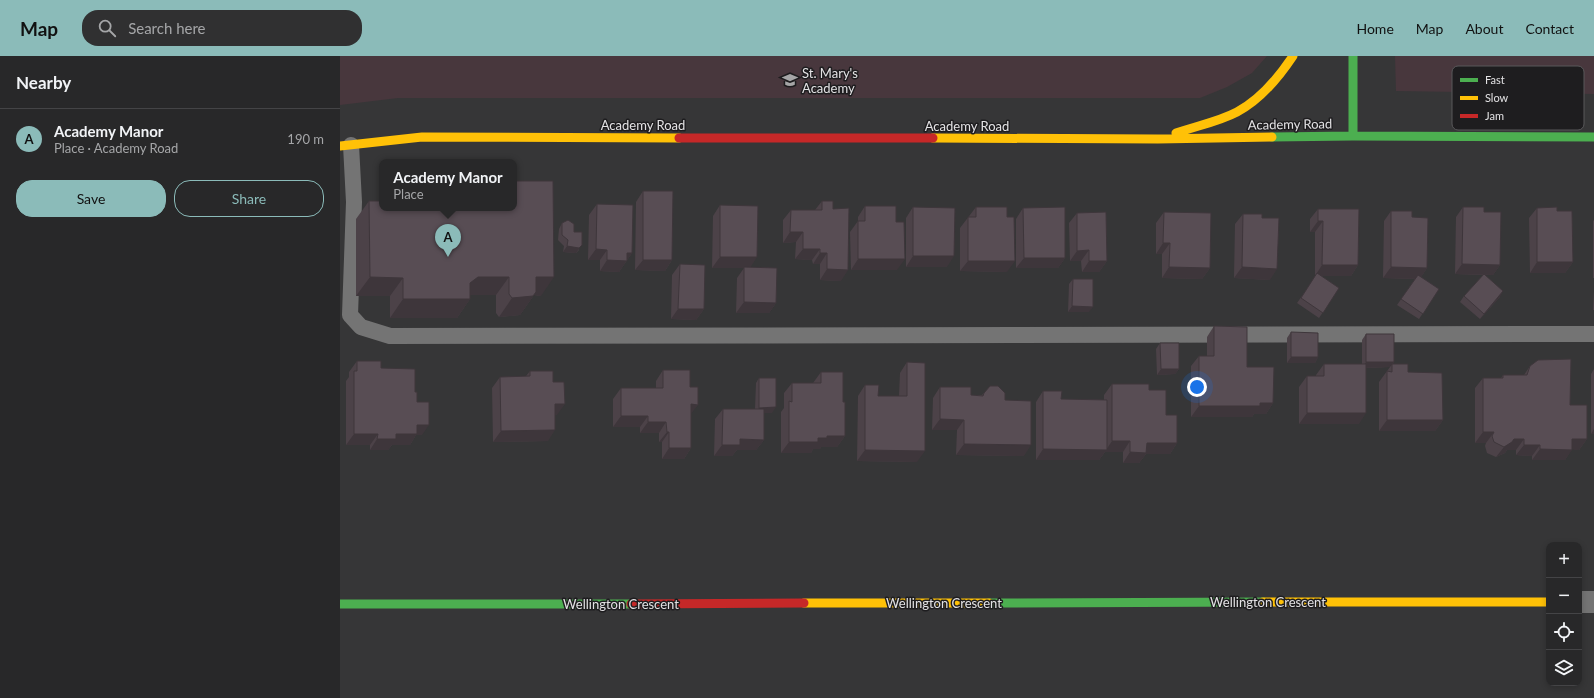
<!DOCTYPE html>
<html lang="en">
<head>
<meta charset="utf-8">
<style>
  :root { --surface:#282829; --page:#303031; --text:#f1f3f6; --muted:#a5a6a8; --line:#444446; --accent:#8bbbb9 }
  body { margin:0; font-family:Lato,sans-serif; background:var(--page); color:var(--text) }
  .controls { position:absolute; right:12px; bottom:12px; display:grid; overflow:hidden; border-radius:8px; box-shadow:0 2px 6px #0003 }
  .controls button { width:36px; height:36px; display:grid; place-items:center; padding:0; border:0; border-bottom:1px solid var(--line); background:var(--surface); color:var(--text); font:20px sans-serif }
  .you { position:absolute; left:857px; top:331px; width:14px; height:14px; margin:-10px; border:3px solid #fff; border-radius:50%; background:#1a73e8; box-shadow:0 0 0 6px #1a73e833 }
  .badge { display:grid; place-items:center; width:26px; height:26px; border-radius:50%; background:var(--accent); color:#111; font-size:13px; font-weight:700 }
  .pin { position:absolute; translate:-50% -33px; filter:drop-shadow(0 1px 2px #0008) }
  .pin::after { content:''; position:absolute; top:21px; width:14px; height:12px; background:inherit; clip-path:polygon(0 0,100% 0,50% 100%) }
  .popup { position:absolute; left:39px; top:103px; width:138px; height:52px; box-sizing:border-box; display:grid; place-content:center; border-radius:8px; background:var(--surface); filter:drop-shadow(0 1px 3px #0005); font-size:13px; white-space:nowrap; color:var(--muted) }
  .popup b { font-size:15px; color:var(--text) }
  .popup::after { content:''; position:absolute; left:50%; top:100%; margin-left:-8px; border:8px solid transparent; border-top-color:var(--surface) }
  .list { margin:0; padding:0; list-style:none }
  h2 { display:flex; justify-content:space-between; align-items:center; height:52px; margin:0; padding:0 16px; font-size:17px }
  h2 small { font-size:13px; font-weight:400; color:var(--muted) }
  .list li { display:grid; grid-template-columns:26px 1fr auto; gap:12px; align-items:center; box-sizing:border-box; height:60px; padding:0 16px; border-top:1px solid var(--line) }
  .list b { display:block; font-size:15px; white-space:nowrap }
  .list p { margin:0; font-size:13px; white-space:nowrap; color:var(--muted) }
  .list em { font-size:13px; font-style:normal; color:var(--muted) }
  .actions { display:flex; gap:8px; padding:12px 16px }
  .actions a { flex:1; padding:9px 0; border:1px solid var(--accent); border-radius:16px; text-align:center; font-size:14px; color:var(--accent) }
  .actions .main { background:var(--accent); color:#111 }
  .icon { flex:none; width:22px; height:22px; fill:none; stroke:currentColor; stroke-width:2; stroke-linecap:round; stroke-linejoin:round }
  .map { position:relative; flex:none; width:1254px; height:642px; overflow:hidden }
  header { display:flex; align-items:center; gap:24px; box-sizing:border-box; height:56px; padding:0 20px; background:var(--accent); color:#111 }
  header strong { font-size:19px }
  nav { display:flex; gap:22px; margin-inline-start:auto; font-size:14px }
  .search { width:280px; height:36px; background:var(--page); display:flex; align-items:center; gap:10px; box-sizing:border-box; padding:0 14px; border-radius:16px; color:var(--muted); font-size:15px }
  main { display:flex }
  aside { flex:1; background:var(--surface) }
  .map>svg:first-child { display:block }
  .education { fill:#48373d }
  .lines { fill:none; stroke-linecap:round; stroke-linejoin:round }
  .lane { stroke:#747474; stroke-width:16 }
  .street { stroke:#747474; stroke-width:22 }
  .fast { stroke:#4caf50; stroke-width:9 }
  .slow { stroke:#ffc107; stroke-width:9 }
  .jam { stroke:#c62828; stroke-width:9 }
  .wall { fill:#4c4248 }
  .shaded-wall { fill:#3e363b }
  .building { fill:#584d54; stroke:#3e363b }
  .labels { text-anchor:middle; stroke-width:3; stroke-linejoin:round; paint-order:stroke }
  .poi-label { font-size:13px; fill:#e3e2e4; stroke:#1e1d1f; text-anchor:start }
  .street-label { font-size:13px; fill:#e3e2e4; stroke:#1e1d1f }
  .key { fill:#1e1d1f; stroke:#59585a; stroke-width:1 }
  .key-label { font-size:11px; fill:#e3e2e4 }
</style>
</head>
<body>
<header>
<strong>Map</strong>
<div class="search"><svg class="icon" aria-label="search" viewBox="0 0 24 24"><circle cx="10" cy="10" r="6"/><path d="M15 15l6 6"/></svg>Search here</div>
<nav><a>Home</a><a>Map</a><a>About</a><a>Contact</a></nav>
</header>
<main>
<aside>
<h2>Nearby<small></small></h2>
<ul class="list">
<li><span class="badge">A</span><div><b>Academy Manor</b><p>Place · Academy Road</p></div><em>190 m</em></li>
</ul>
<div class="actions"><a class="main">Save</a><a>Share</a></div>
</aside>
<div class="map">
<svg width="1254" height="642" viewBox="0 0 1254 642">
  <rect width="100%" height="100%" fill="#363637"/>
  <path class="education" d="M0,0h927l-15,17 -25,14 -27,11h-802l-58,7z
    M1055,0h199v38l-198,-3z"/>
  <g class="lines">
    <path class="lane" d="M11,89l3,57 -4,113 11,12 29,9 1204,-2"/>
    <path class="street" d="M1239,546h15"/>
    <path class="fast" d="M1013,0v80
      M932,81l81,-1 241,1
      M649,547l274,-1
      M0,548h291"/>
    <path class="slow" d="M836,77c20,-7 42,-11 61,-21 23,-12 42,-35 56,-56
      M593,82l225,1 114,-2
      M0,90l82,-9 257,1
      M923,546h286
      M464,547h185"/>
    <path class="jam" d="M339,82h254
      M291,548l173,-1"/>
  </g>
  <path class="wall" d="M303,135l29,69 -7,11 -30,-1 1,-68z
    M29,145l145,7 27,88 -7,-1 -14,20 -21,2 -3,-4v-18h-26v4l-13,19h-67v-22h-34v-77z
    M482,145l11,8 8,72 -21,-1v-16h-7l-1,-4 -17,-1 1,-17 -13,1v-23l8,-10h24z
    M257,148l35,49 -13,19 -19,-1v-11h-12l1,-45z
    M380,149l30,62 26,36 -7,10h-33l1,-35 7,-10h-32l1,-52z
    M525,150l31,16 1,48h-46l-1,-38 8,-11v-4z
    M573,151l34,60h-41v-49z
    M636,151l31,10v55l-47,-1v-43z
    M1123,151l21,5 16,53 -7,10h-8l15,22 -20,22 -20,-17 4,-6 19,-21 -28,-1 1,-57z
    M683,152l42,50 -7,10h-42v-49z
    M1197,152l20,3 16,51 -8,11h-35l-1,-55z
    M978,153l40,56 -7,11h-30l18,12 -20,30 -22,-15 19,-27h-1v-44h-5v-13z
    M1051,155l21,6 15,51 -6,9 18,12 -20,30 -22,-14 18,-26 -32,-1 1,-57z
    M824,156l46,56 -8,11 -40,-1v-24h-6v-31z
    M737,157l30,48 -8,11h-17l-1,-11h-11l-1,-38z
    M903,158l19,4 8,62 -36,-2 1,-54z
    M1254,164v58h-1v-57z
    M222,167l12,9 5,18 -3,3 -13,-1 1,-6 -6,-6 1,-11z
    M340,208l24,45 -8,11 -25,-1 1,-44z
    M733,223l16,33h-21l1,-28z
    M1254,235v19h-1z
    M874,270l33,41 26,36 -7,11h-12l-2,3h-61v-51l8,-10h8v-19z
    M951,276l27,25 -3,6h-28v-25z
    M1026,278l28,28 -1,2 15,8 35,48 -8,11h-56v-49l11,-15 -24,1 -7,56h-60v-37l8,-11h9v-1l8,-11h38v-24z
    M820,287l19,26 -4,5 -18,1 -1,-26z
    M17,305l24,7 34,24 2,10 5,33h-6l-6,10h-18l-4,5h-18v-5h-24v-64l3,-4v-5z
    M567,306l10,100 -60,-1 1,-65 7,-11 13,11h21l1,-23z
    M1190,310l40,39 17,34 -8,11 -7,-1 -7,11h-33v-4l-16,-1v-5h-9l-2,3 -9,4 -9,-4 -2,-7 1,-3h-11v-55l8,-10h18l2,-3h21z
    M1254,313v65h-3v-60z
    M323,314l28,45v33l-7,11h-22v-17h-3v-9h-19v-6h-27v-28l8,-11h35v-7z
    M190,315l23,11 4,33h-2l-7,26 -55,1 -1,-54 8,-11 26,-1z
    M481,316l22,30 2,34 -8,11h-16l-1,2h-7l-2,4h-30v-41l3,-4v-15l8,-10h21z
    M419,322l13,35h-8v27l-8,10h-19l-5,6h-18l1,-37 8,-10h32l1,-26z
    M772,328l37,6 17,25 11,28 -7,11h-24l-7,9h-16v-11h-18l-6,8h-63v-58l7,-11 18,8 43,1v-5z
    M600,331l31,8h11l2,-2 21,7 19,56 -68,-1 1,-25h-25l1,-32z"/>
  <path class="shaded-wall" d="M978,165h5l-8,11h-5z
    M450,176h13l-7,10 -13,1z
    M823,187h7l-8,11h-6z
    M242,189l-6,8 -13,-1 4,-6z
    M256,193l11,1 -7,10h-12z
    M463,193h17l-8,11 -17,-1z
    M749,194l-8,11h-11l7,-10z
    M287,197h5l-13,19 -19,-1 7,-11z
    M480,197h7l-7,11h-7z
    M573,200h41l-7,11h-41z
    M380,201h37l-7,11 -6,-1v1h-32z
    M684,202h41l-7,10h-42z
    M518,203h47l-8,11h-46z
    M303,204h29l-7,11 -30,-1z
    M628,205h47l-8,11 -47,-1z
    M749,205h18l-8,11h-17z
    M1197,206h36l-8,11h-35z
    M1122,208l38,1 -7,10 -38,-1z
    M982,209h36l-7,11h-36z
    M829,211l41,1 -8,11 -40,-1z
    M902,211l35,2 -7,11 -36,-2z
    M1051,211l36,1 -7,11 -37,-1z
    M487,213l21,1 -7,11 -21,-1z
    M30,221l33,1 -13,18h-34z
    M138,221h31l-13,18h-32l6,4 -13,19h-67l13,-19 67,-16z
    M196,221h18l-13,19 -7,-1 -14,20 -21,2 13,-19z
    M1163,235l-3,6 -20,22 4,-5z
    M404,246l32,1 -7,10h-33z
    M732,250l21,1 -4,5h-21z
    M338,253h26l-8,11 -25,-1z
    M951,301h27l-3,6h-28z
    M1026,306h28l-4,5 -28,1z
    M821,313h18l-4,5 -18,1z
    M920,347h13l-7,11h-12l-2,3h-61l8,-11z
    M215,348h10l-8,11h-10z
    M351,348l7,1 -8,10z
    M436,351l-4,6h-17l4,-5z
    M967,357h59l-7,11h-60z
    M281,360h27l-8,11h-27z
    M600,363l24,1 -7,10h-25z
    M1047,364h56l-8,11h-56z
    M308,366h18l-7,11h-19z
    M77,369h12l-7,10h-6l-6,10h-18l-4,5h-18l7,-11z
    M1254,373v5h-3z
    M215,374l-7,11 -55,1 8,-11z
    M327,376h2l-7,10h-3z
    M1143,376h11l-8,11h-11z
    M14,378h24l-8,11h-24z
    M487,380h18l-8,11h-16l-1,2h-7l-2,4h-30l8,-11 29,-4z
    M400,383l24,1 -8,10h-19l-5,6h-18l8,-11z
    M1174,383h10l-8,11h-9l-2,3 -9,4 8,-10z
    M1232,383h15l-8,11 -14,-1z
    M772,385h18l-7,11h-18l-6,8h-63l7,-11 63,1z
    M807,387h30l-7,11h-24l-7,9h-16l7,-11z
    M624,388l67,1 -7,11 -68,-1z
    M1184,389h16l-8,11 -16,-1z
    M329,392h22l-7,11h-22z
    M1200,393l32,1 -7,10h-33z
    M525,394l60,1 -8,11 -60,-1z"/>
  <path class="building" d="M174,125h39l1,96h-18v15l-3,4 -21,2 -3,-4v-17h-31l-8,6v16h-67v-21l-33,-1 -1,-76h13v7h132z
    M303,135h30l-1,69h-29z
    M482,145h11v8l16,-1 -1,62 -21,-1v-16h-7v-4h-17v-17h-13l1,-22h31z
    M257,148l36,1 -1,48h-5v8l-20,-1v-10l-11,-1z
    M380,149l38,1 -1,51h-37z
    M525,150h31v16h8l1,37h-47v-38h7z
    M573,151l42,1 -1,48h-41z
    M636,151h31v10h7l1,44h-47v-44h8z
    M725,151v51h-41l-1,-50z
    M1123,151h21v5h17l-1,53 -38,-1z
    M1217,151v4h15l1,51h-36v-54z
    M978,153h41l-1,56h-36l1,-44h-5z
    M1051,155h21v6l16,1 -1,50 -36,-1z
    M766,156l1,49h-18v-11l-12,1v-38z
    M824,156l47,1 -1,55 -41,-1 1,-24h-7z
    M903,158h19v4h17l-2,51 -35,-2z
    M228,164l6,4v8h8v13l-3,3 -12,-2 1,-6 -6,-5v-12z
    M340,208l25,1 -1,44h-26z
    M404,211l33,1 -1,35 -32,-1z
    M977,217l22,15 -16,25 -22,-15z
    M1144,218l19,17 -19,23 -20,-18z
    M1078,219l21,14 -16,25 -22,-15z
    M733,223h20v28l-21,-1z
    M874,270l33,1v40h27l-1,36h-13v3h-61v-50h15z
    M951,276l27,1v24h-27z
    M1026,278h28v28h-28z
    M820,287h19v26h-18z
    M1231,303l-1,46h17v34h-15v11l-32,-1v-4h-16v-6h-10l-2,3 -8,5 -10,-5 -2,-6 2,-4h-11v-54h20v-3h24l3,-9 8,-6z
    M17,305h24v7l34,1v23h2v10h12v23h-12v9h-21v5h-19l1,-5h-24v-63h3z
    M567,306l18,1v88l-60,-1v-65h14l-1,11h29z
    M984,308h42v49h-59v-37h17z
    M1052,308h16v8l34,1 1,47h-56v-49l5,1z
    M323,314h27v17h8v18l-7,-1v44h-22v-16h-2l-1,-10h-18v-6h-27v-28h42z
    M190,315h23v11h11l1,22h-10v26l-54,1 -1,-54 30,-1z
    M481,316h22v30h2v34h-18v2h-9v4h-29v-41l3,1v-19h29z
    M419,322h17v29l-17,1z
    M772,328h37v6h17v25h11v28h-30l-1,10 -16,-1v-11h-18z
    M650,330h8l7,7v7l26,1v44l-67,-1v-24l-24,-1v-32h31v8l12,1 1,-3z
    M703,335h19l-1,8 46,1v50l-64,-1z
    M383,353h41v31l-24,-1v6h-18z"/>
  <defs>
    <g id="school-bare" transform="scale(1.2)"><path d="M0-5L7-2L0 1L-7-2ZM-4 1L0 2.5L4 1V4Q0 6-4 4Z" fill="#a6a6a7" stroke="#1e1d1f" stroke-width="2.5" paint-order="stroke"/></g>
  </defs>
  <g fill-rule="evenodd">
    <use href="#school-bare" x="450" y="24"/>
  </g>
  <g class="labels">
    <g class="poi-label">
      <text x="462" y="22">St. Mary's<tspan x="462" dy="15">Academy</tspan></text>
    </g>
    <g class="street-label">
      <text transform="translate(950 68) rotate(-1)" y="5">Academy Road</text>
      <text x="303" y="74">Academy Road</text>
      <text x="627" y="75">Academy Road</text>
      <text x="928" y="551">Wellington Crescent</text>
      <text x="604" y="552">Wellington Crescent</text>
      <text x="281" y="553">Wellington Crescent</text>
    </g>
  </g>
  <rect x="1112" y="10" width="132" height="64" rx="6" class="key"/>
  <rect x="1120" y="22" width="18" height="4" fill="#4caf50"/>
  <rect x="1120" y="40" width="18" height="4" fill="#ffc107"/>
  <rect x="1120" y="58" width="18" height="4" fill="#c62828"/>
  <g class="key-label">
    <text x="1145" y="28">Fast</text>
    <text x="1145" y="46">Slow</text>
    <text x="1145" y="64">Jam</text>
  </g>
</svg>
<div class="controls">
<button>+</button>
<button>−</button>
<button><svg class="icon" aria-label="locate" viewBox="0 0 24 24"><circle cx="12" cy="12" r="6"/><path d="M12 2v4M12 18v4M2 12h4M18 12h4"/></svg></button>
<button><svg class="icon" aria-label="layers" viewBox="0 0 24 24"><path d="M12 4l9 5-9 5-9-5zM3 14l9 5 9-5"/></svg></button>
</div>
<div class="you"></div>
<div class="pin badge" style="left:108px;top:201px">A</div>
<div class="popup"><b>Academy Manor</b>Place</div>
</div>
</main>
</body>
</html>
